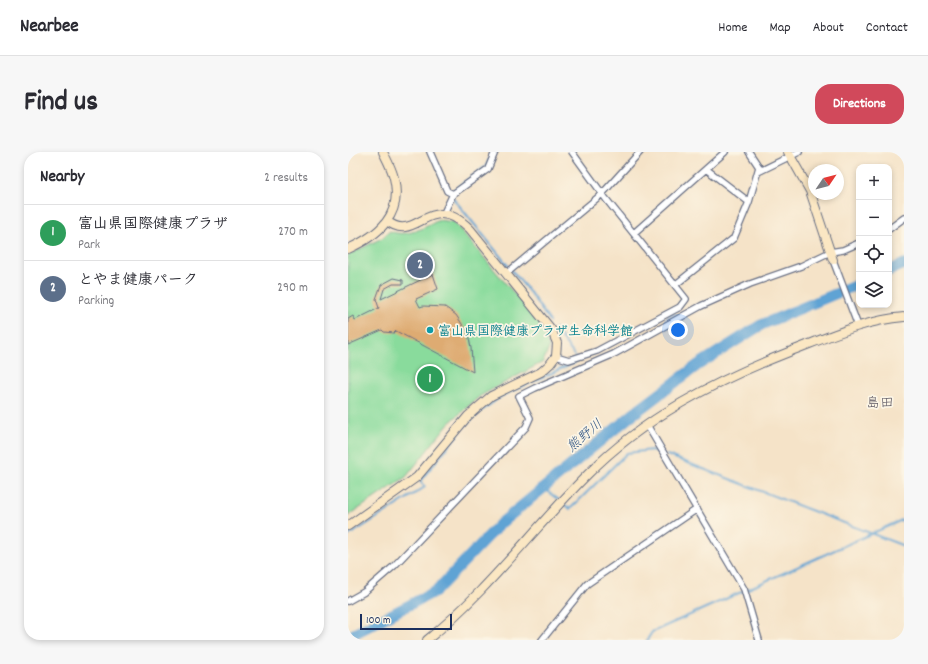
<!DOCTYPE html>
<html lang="en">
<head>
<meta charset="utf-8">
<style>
  :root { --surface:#fff; --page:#f7f7f7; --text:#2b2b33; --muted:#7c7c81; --line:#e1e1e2; --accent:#d1495b }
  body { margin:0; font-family:Dekko,"Klee One",sans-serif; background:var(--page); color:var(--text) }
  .controls { position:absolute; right:12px; top:12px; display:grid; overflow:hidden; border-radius:8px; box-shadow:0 2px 6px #0003 }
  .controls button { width:36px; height:36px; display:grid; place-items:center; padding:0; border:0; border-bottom:1px solid var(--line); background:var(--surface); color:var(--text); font:20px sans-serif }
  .compass { position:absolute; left:460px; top:12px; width:36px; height:36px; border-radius:50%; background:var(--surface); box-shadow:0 2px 6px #0003; rotate:55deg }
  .scale { position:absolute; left:12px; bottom:10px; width:92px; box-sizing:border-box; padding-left:4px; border:2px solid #1b2f5e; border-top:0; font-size:11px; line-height:14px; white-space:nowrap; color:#1b2f5e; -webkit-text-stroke:3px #fcf5e5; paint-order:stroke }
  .you { position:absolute; left:330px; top:178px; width:14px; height:14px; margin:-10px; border:3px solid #fff; border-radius:50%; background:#1a73e8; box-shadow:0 0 0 6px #1a73e833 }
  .badge { display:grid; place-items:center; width:26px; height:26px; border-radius:50%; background:var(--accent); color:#fff; font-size:13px; font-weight:700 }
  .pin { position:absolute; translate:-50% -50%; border:2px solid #fff; box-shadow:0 1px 4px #0006 }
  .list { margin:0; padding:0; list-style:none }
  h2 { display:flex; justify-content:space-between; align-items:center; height:52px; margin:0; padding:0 16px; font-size:17px }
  h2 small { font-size:13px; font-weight:400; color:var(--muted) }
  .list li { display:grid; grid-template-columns:26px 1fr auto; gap:12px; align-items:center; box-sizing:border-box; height:56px; padding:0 16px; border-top:1px solid var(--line) }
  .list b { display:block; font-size:15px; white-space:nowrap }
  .list p { margin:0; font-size:13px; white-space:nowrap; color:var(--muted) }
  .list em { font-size:13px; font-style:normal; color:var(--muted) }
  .icon { flex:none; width:22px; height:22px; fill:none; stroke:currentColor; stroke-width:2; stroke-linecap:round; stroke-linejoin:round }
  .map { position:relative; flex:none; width:556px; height:488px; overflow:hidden; border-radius:16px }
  header { display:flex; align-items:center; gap:24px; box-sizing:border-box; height:56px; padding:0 20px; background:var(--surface); border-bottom:1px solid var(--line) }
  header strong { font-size:19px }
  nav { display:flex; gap:22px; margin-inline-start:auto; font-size:14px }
  .intro { display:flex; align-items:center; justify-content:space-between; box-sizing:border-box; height:96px; padding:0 24px }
  h1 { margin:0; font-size:28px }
  .button { padding:10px 18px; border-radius:16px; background:var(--accent); color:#fff; font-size:14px; font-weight:700 }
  main { display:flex; gap:24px; padding:0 24px }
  aside { flex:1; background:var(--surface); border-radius:16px; box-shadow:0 2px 6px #0003 }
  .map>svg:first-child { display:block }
  .green { fill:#89db9c; stroke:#52857d }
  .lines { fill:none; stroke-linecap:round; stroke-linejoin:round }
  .stream { stroke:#5fa3d4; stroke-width:2 }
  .river { stroke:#5fa3d4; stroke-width:11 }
  .building { fill:#deab72 }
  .street-casing { stroke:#676e83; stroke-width:8 }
  .secondary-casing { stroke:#676e83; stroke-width:10 }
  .street { stroke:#fff; stroke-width:5.5 }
  .secondary { stroke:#fbe7c3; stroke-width:8 }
  .culture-dot { fill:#0f9aa8; stroke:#fcf5e5; stroke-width:1.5 }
  .labels { text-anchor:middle; stroke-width:3.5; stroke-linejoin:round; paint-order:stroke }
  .culture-label { font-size:13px; font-weight:bold; fill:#0d838f; stroke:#fcf5e5; text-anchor:start }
  .neighbourhood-label { font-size:14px; fill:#5f5a65; stroke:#fcf5e5 }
  .water-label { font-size:14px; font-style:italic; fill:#335887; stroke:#fcf5e5 }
</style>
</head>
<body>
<header>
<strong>Nearbee</strong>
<nav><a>Home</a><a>Map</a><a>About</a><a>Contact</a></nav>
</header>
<div class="intro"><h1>Find us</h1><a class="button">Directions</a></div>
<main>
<aside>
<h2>Nearby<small>2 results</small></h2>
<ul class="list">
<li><span class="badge" style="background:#2e9e5b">1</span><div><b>富山県国際健康プラザ</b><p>Park</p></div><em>270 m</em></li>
<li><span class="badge" style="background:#5c6f8a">2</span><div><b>とやま健康パーク</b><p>Parking</p></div><em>290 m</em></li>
</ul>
</aside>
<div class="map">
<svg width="556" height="488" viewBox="0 0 556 488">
  <rect width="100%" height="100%" fill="#fcf5e5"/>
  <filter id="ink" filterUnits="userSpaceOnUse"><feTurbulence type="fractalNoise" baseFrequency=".025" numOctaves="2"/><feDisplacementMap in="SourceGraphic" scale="8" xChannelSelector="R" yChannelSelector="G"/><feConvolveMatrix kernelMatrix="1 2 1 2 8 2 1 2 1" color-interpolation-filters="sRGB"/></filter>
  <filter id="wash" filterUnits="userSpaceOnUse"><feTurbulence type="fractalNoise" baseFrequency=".012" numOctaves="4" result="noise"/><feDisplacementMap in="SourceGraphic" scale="16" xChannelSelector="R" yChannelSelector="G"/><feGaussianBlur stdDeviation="0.9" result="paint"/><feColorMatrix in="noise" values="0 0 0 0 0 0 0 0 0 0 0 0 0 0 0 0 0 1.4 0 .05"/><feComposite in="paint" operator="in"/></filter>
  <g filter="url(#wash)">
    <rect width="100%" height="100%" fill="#f5e3c8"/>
    <path class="green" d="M91,68l15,2 91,108 4,18 -6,14 -63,34 -32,28 -42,53 -58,39v-261l34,-17 8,-7c17,7 33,-3 49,-11z"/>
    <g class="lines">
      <path class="stream" d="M104,39l34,-25 4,-8
        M105,46l78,96 19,28
        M115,275l13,-12 27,-20 73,-33v-4l-21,-30
        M319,303l237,91
        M196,337l15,11
        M214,351l8,6 57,-56 25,-3 11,4
        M0,384l77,-49 -5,-6 38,-47
        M299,488l5,-8 252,-113"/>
      <path class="river" d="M541,119l15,-7
        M0,485l88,-46 65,-68 131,-108 66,-50 63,-40 98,-41"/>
    </g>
    <g id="blocks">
      <path class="building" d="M85,122l5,15 -22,10 4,8 3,-1 22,1 11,8 12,18 3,15 2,24 -77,-41 -2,2 -10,-1 -2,-2 -34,15v-26l5,-3 2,4 24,-12 -3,-9 5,-14 13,-7 9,2v4h-10l-9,5 -3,10z"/>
    </g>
  </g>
  <g filter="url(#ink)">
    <use href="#blocks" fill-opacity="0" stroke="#676e83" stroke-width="1"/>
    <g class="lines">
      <g class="street-casing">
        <path id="street" d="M82,0l17,39 6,3 -9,19
          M410,20l41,-20
          M105,42l35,-25 7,-17
          M401,50l10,-35 -10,-15
          M541,77l15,-11
          M286,81l91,-81
          M485,108l25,66
          M159,121l95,-79 38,-42
          M327,133l59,-47 15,-36 -43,-33
          M208,204l13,4 28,-9 83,-44 6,-8 -80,-100 -34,-47
          M299,273l97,164 15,51
          M0,449l16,-9 30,-26 132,-139 4,-9 -11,-22 16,-8 79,-34 87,-48 49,-22 51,-18 29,-14 13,-2 16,-7
          M194,488l45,-56 110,-75"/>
      </g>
      <g class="secondary-casing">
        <path id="secondary" d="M440,0l22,39 23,69
          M0,97c31,-14 55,-34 46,-71 -2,-9 -7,-18 -11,-26
          M0,374l69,-49 51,-61 23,-20 50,-24 9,-8 6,-8 1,-13 -6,-14 -81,-100c-41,-40 -53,16 -83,-8
          M79,488c60,-48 106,-111 160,-165 56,-57 128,-94 202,-123 37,-14 75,-32 115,-35"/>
      </g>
      <use href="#street" class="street"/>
      <use href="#secondary" class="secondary"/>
    </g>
  </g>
  <circle class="culture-dot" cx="82" cy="178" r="4"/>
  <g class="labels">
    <g class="culture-label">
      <text x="90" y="183">富山県国際健康プラザ生命科学館</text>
    </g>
    <g class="neighbourhood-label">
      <text x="532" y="255">島田</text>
    </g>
    <g class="water-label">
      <text transform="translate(236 283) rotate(-40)" y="5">熊野川</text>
    </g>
  </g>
</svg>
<div class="controls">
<button>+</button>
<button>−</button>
<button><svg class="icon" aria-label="locate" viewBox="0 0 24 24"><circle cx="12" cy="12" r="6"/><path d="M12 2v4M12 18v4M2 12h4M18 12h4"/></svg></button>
<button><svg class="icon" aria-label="layers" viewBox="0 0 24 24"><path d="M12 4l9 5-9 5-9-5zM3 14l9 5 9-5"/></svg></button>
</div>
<svg class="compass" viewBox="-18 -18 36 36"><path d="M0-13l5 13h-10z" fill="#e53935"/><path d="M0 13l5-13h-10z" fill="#7c7c81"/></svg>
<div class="scale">100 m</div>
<div class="you"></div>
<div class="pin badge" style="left:82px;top:227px;background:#2e9e5b">1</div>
<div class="pin badge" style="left:72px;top:113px;background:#5c6f8a">2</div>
</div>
</main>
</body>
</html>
